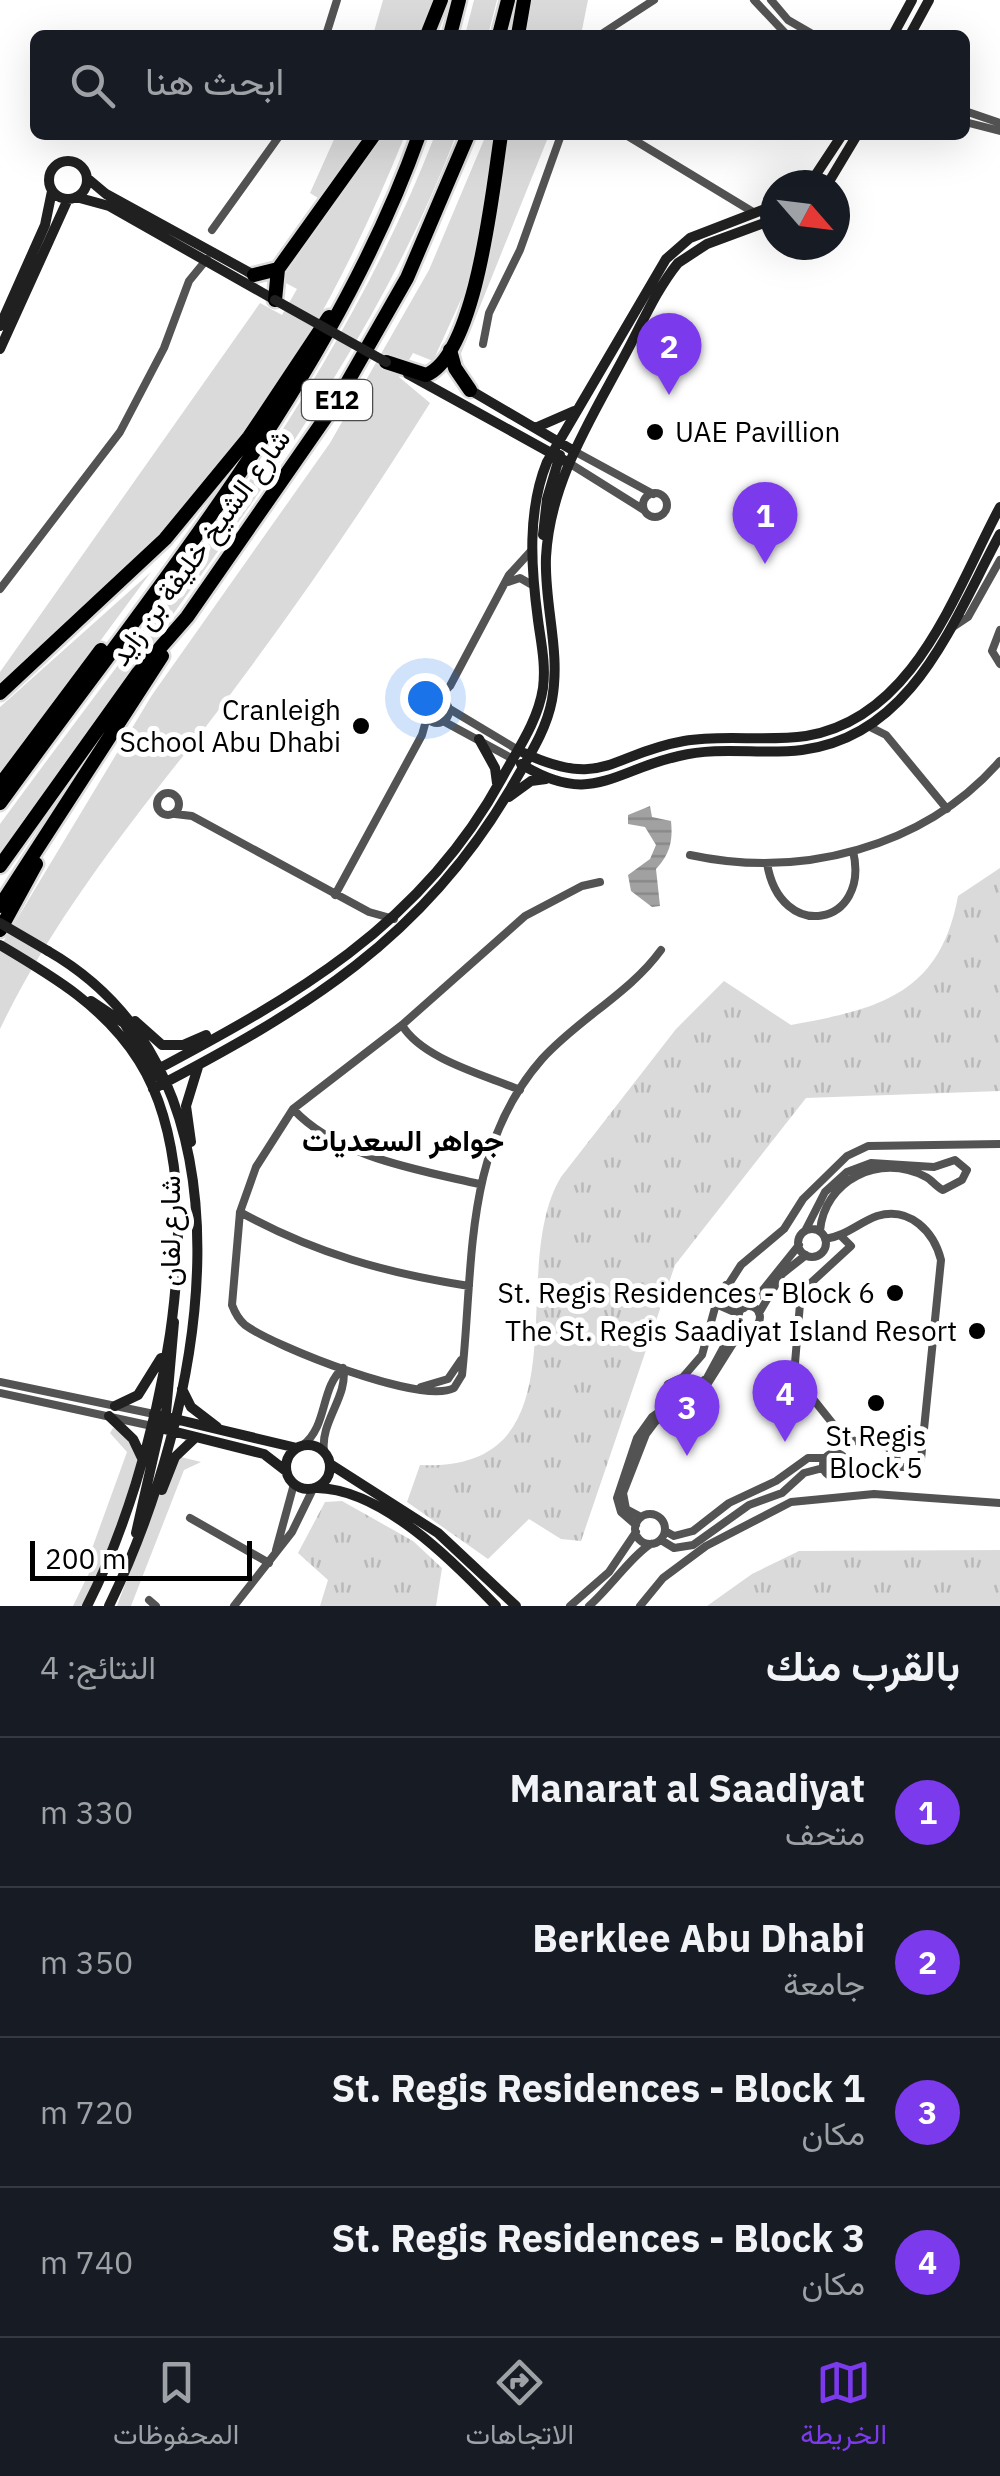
<!DOCTYPE html>
<html lang="ar">
<head>
<meta charset="utf-8">
<style>
  :root { --surface:#171b24; --page:#20242c; --text:#f1f3f6; --muted:#9ea1a6; --line:#363941; --accent:#7c3aed }
  body { margin:0; font-family:"IBM Plex Sans",Vazirmatn,sans-serif; background:var(--page); color:var(--text); direction:rtl }
  .compass { position:absolute; left:760px; top:170px; width:90px; height:90px; border-radius:50%; background:var(--surface); box-shadow:0 10px 40px #0002; rotate:118deg }
  .scale { position:absolute; left:30px; bottom:25px; width:222px; box-sizing:border-box; padding-left:10px; border:5px solid #000; border-top:0; font-size:28px; line-height:35px; white-space:nowrap; color:#000; -webkit-text-stroke:8px #fff; paint-order:stroke }
  .you { position:absolute; left:425px; top:698px; width:35px; height:35px; margin:-25px; border:8px solid #fff; border-radius:50%; background:#1a73e8; box-shadow:0 0 0 15px #1a73e833 }
  .badge { display:grid; place-items:center; width:65px; height:65px; border-radius:50%; background:var(--accent); color:#fff; font-size:32px; font-weight:700 }
  .pin { position:absolute; translate:-50% -82px; filter:drop-shadow(0 2px 5px #0008) }
  .pin::after { content:''; position:absolute; top:52px; width:35px; height:30px; background:inherit; clip-path:polygon(0 0,100% 0,50% 100%) }
  .list { margin:0; padding:0; list-style:none }
  h2 { display:flex; justify-content:space-between; align-items:center; height:130px; margin:0; padding:0 40px; font-size:42px }
  h2 small { font-size:32px; font-weight:400; color:var(--muted) }
  .list li { display:grid; grid-template-columns:65px 1fr auto; gap:30px; align-items:center; box-sizing:border-box; height:150px; padding:0 40px; border-top:2px solid var(--line) }
  .list b { display:block; font-size:38px; white-space:nowrap }
  .list p { margin:0; font-size:32px; white-space:nowrap; color:var(--muted) }
  .list em { font-size:32px; font-style:normal; color:var(--muted) }
  .icon { flex:none; width:55px; height:55px; fill:none; stroke:currentColor; stroke-width:2; stroke-linecap:round; stroke-linejoin:round }
  .map { position:relative; flex:none; width:1000px; height:1606px; overflow:hidden; direction:ltr }
  .search { position:absolute; background:var(--surface); box-shadow:0 10px 40px #0002; left:30px; right:30px; top:30px; height:110px; display:flex; align-items:center; gap:25px; box-sizing:border-box; padding:0 35px; border-radius:15px; color:var(--muted); font-size:38px }
  .sheet { height:730px; background:var(--surface) }
  nav { display:flex; justify-content:space-around; align-items:center; box-sizing:border-box; height:140px; border-top:2px solid var(--line); background:var(--surface); font-size:28px; color:var(--muted) }
  nav a { display:grid; justify-items:center; gap:5px }
  nav .on { color:var(--accent) }
  .map>svg:first-child { display:block }
  .grass { fill:url(#grass-tufts) }
  .green { fill:#dadada }
  .water { fill:url(#water-rules) }
  .lines { fill:none; stroke-linecap:round; stroke-linejoin:round }
  .highway-casing { stroke:#dbdbdb; stroke-width:19 }
  .street { stroke:#535353; stroke-width:8 }
  .secondary { stroke:#202020; stroke-width:10 }
  .highway { stroke:#000; stroke-width:14 }
  .secondary-bridge { stroke:#202020; stroke-width:10 }
  .poi-dot { fill:#000; stroke:#fff; stroke-width:4 }
  .labels { text-anchor:middle; stroke-width:10; stroke-linejoin:round; paint-order:stroke }
  .shield { fill:#fff; stroke:#4c4c4c; stroke-width:2.5 }
  .shield-label { font-size:25px; font-weight:bold; fill:#000 }
  .poi-label { font-size:28px; fill:#000; stroke:#fff; text-anchor:end }
  .street-label { font-size:28px; fill:#000; stroke:#fff }
  .neighbourhood-label { font-size:30px; font-weight:bold; fill:#000; stroke:#fff }
</style>
</head>
<body>
<div class="map">
<svg width="1000" height="1606" viewBox="0 0 1000 1606">
  <defs>
    <pattern id="grass-tufts" width="24" height="20" patternUnits="userSpaceOnUse" patternTransform="scale(2.5)"><rect width="24" height="20" fill="#dadada"/><path d="M3 7l-1-3M5 7V3M7 7l1-3M15 17l-1-3M17 17v-4M19 17l1-3" fill="none" stroke="#b9b9b9"/></pattern>
    <pattern id="water-rules" width="6" height="5" patternUnits="userSpaceOnUse" patternTransform="scale(2.5)"><rect width="6" height="5" fill="#a1a1a1"/><path d="M0 2.5h6" fill="none" stroke="#898989"/></pattern>
  </defs>
  <rect width="100%" height="100%" fill="#fff"/>
  <path class="grass" d="M1000,868v223l-194,7 -131,167 -94,276 -20,-2 -32,-20 -41,40 -81,-57 13,-37c171,7 84,-194 141,-288l115,-148 48,-48 67,44c87,-16 149,-30 167,-129z
    M342,1501l71,40 29,27 -6,38h-116l8,-26 -30,-27 27,-51z
    M1000,1550v56h-293l45,-32 47,-23z"/>
  <path class="green" d="M383,0h52l-13,35h-49z
    M474,0h23l-9,35h-23z
    M532,0h56l-7,35h-55z
    M336,135h32l-50,63 -8,-5z
    M383,135h22c-61,152 -140,294 -253,413 -47,49 -102,93 -152,139v-15l260,-369 22,12 15,-26 -15,-8 6,-10z
    M435,135h21c-62,165 -160,307 -262,450 -65,90 -129,181 -194,271v-32c161,-220 336,-432 435,-689z
    M486,135h11l-29,149 -35,77 -20,-8 -14,24 31,26c-73,117 -154,233 -239,343 -70,88 -142,181 -191,283v-82l152,-252 178,-252 99,-173z
    M509,135h40l-89,221 -3,-4 30,-80z
    M151,572l-151,205v-70z
    M113,1428l16,4 13,15 -26,83 -33,76h-10l16,-33 -3,-8 41,-113 -17,-19z
    M173,1455l28,7 -17,8 -53,136h-14z"/>
  <path class="water" d="M650,806l2,11 19,4c2,20 -1,33 -15,48l4,37 -8,1 -21,-16 -3,-16 22,-16 6,-14 -11,-18 -17,-3v-9z"/>
  <g class="lines">
    <g class="highway-casing">
      <path id="highway" d="M427,35l14,-35
        M450,35l9,-35
        M499,35l9,-35
        M518,35l6,-35
        M254,275l24,-6 96,-134
        M275,300l3,-31
        M450,350l5,18 15,22
        M386,362l40,13c51,-21 67,-189 75,-240
        M0,693l165,-154 84,-102 80,-120
        M0,785l101,-135
        M0,803c150,-208 333,-425 419,-668
        M0,866l138,-193 49,-56 148,-213 72,-126 61,-143
        M0,906l162,-250
        M0,930l36,-66"/>
    </g>
    <path class="street" d="M754,0l33,35
      M771,0l17,20 26,15
      M326,35l11,-35
      M600,35l54,-35
      M965,111l35,12
      M965,122l35,9
      M626,135l127,77
      M212,230l68,-95
      M483,344l6,-31 31,-63 41,-115
      M574,451l79,43
      M569,463l75,47
      M643 505a12 12 0 1 1 24 0a12 12 0 1 1-24 0Z
      M505,583l15,-5 14,8
      M0,589l120,-157 44,-84 25,-67 18,-22
      M953,627l15,-10 32,-57
      M1000,630l-8,21 8,13
      M437,699l13,-13 59,-111 22,-24
      M425 711a12 12 0 1 1 24 0a12 12 0 1 1-24 0Z
      M448,708l70,42
      M443,721l70,38
      M868,726l18,9 61,74
      M157 804a11 11 0 1 1 22 0a11 11 0 1 1-22 0Z
      M175,814l17,2 177,96 25,7
      M690,855c111,24 234,-7 310,-94
      M767,863c13,81 104,63 86,-12
      M600,882l-18,4 -57,30 -123,109 -109,84 -37,58 -16,45 -8,93c3,8 6,14 13,20 30,22 177,80 209,63l8,-13c12,-111 1,-226 80,-316 36,-40 88,-66 119,-109
      M335,895l87,-160 5,-18
      M402,1025c20,34 83,50 118,65
      M293,1109c44,48 126,61 186,75
      M240,1212c74,41 146,61 229,74
      M798 1243a14 14 0 1 1 28 0a14 14 0 1 1-28 0Z
      M805,1231l20,-39 22,-20 24,-9 63,4 21,-7 12,10 -5,10 -19,10c-7,-3 -11,-10 -17,-13 -47,-25 -102,4 -106,54
      M841,1236l10,10 -50,46 -7,83 51,64 42,8 9,7 2,14
      M825,1239c21,-3 33,-16 52,-23 33,-10 57,16 64,44l-20,199 -12,8h-62
      M726,1285l18,23
      M716,1304l23,10
      M750,1306l49,-61
      M738 1317a11 11 0 1 1 22 0a11 11 0 1 1-22 0Z
      M759,1313l23,-39 24,-19
      M0,1382l154,32
      M668,1384l15,-7 19,-22 14,-51 25,-39 43,-36 19,-30 44,-43 21,-10 132,-2
      M421,1387l27,-8 13,-19
      M0,1393l152,33
      M303,1445c25,-19 17,-57 40,-77
      M324,1451c-4,-29 25,-56 19,-83
      M823 1465a12 12 0 1 1 24 0a12 12 0 1 1-24 0Z
      M635 1529a15 15 0 1 1 30 0a15 15 0 1 1-30 0Z
      M641,1517l-15,-8 -3,-16 23,-59 9,-12 48,-31 34,-54 11,-8
      M190,1518l79,45
      M636,1525l-15,-13 -4,-14 20,-60 15,-21 55,-39 32,-59
      M665,1531l9,5 19,-5 36,-28 47,-22 32,-23h16
      M661,1540l13,8 19,-3 56,-40 33,-12 22,-20 19,-5
      M276,1550l18,-66
      M149,1600l7,6
      M234,1606l58,-74 21,-43
      M570,1606l39,-34 27,-40
      M589,1606c19,-16 45,-53 62,-62
      M640,1606l23,-28 43,-32 85,-44 83,-8 126,9"/>
    <path class="secondary" d="M893,35l19,-35
      M910,35l19,-35
      M49 180a19 19 0 1 1 38 0a19 19 0 1 1-38 0Z
      M87,178l19,16 148,81
      M809,185l33,-50
      M827,185l30,-50
      M76,197l33,9 166,94
      M0,326l45,-101 7,-34
      M0,349l68,-150
      M408,374l161,89
      M470,390l104,61
      M535,428l39,-17
      M543,535l4,-36 13,-44
      M479,739l16,29 2,15
      M524,753c80,37 86,1 160,-12 40,-7 81,1 122,-5 109,-18 148,-143 194,-229
      M521,764c70,43 91,7 158,-8 41,-10 82,-1 123,-6 112,-14 151,-130 198,-216
      M509,797l22,-16 15,-2
      M0,945c54,32 105,62 139,116 84,134 16,413 -52,545
      M48,951c224,129 154,463 61,655
      M91,1001l33,22 33,54
      M135,1021l27,24h21l23,-10
      M147,1075c145,-77 274,-148 355,-297 16,-29 36,-57 41,-90 3,-24 -2,-45 -5,-68 -7,-52 -11,-109 9,-158l119,-203 24,-21 85,-33
      M153,1089c151,-79 270,-150 358,-301 16,-29 35,-56 41,-88 9,-49 -8,-95 -6,-143 4,-75 45,-138 79,-202 17,-31 31,-65 53,-92l29,-19 68,-25
      M191,1142l-5,-36 12,-39
      M182,1389l9,18 26,20
      M115,1406l23,-11 23,-37
      M154,1414l143,34
      M109,1416l24,23 9,19
      M165,1424l9,-102
      M152,1426l112,28 22,17
      M286 1467a22 22 0 1 1 44 0a22 22 0 1 1-44 0Z
      M330,1464l108,69 78,73
      M317,1488c65,1 136,73 179,118
      M162,1490l13,-33 21,-20
      M136,1533l25,-110"/>
    <use href="#highway" class="highway"/>
    <path class="secondary-bridge" d="M275,300l111,62
      M0,923l48,28"/>
  </g>
  <g class="poi-dot">
    <circle cx="655" cy="432" r="10"/>
    <circle cx="361" cy="726" r="10"/>
    <circle cx="895" cy="1293" r="10"/>
    <circle cx="977" cy="1331" r="10"/>
    <circle cx="876" cy="1403" r="10"/>
  </g>
  <g class="labels">
    <rect class="shield" x="302" y="380" width="70" height="40" rx="8"/>
    <g class="shield-label">
      <text x="337" y="409">E12</text>
    </g>
    <g class="poi-label">
      <text x="675" y="442" text-anchor="start">UAE Pavillion</text>
      <text x="341" y="720">Cranleigh<tspan x="341" dy="32">School Abu Dhabi</tspan></text>
      <text x="875" y="1303">St. Regis Residences - Block 6</text>
      <text x="957" y="1341">The St. Regis Saadiyat Island Resort</text>
      <text x="876" y="1446" text-anchor="middle">St Regis<tspan x="876" dy="32">Block 5</tspan></text>
    </g>
    <g class="street-label">
      <text transform="translate(200 547) rotate(-54)" y="10">شارع الشيخ خليفة بن زايد</text>
      <text transform="translate(170 1231) rotate(-90)" y="10">شارع لفان</text>
    </g>
    <g class="neighbourhood-label">
      <text x="403" y="1151">جواهر السعديات</text>
    </g>
  </g>
</svg>
<svg class="compass" viewBox="-18 -18 36 36"><path d="M0-13l5 13h-10z" fill="#e53935"/><path d="M0 13l5-13h-10z" fill="#9ea1a6"/></svg>
<div class="scale">200 m</div>
<div class="you"></div>
<div class="pin badge" style="left:765px;top:564px">1</div>
<div class="pin badge" style="left:669px;top:395px">2</div>
<div class="pin badge" style="left:687px;top:1456px">3</div>
<div class="pin badge" style="left:785px;top:1442px">4</div>
<div class="search"><svg class="icon" aria-label="search" viewBox="0 0 24 24"><circle cx="10" cy="10" r="6"/><path d="M15 15l6 6"/></svg>ابحث هنا</div>
</div>
<section class="sheet">
<h2>بالقرب منك<small>النتائج: 4</small></h2>
<ul class="list">
<li><span class="badge">1</span><div><b>Manarat al Saadiyat</b><p>متحف</p></div><em>330 m</em></li>
<li><span class="badge">2</span><div><b>Berklee Abu Dhabi</b><p>جامعة</p></div><em>350 m</em></li>
<li><span class="badge">3</span><div><b>St. Regis Residences - Block 1</b><p>مكان</p></div><em>720 m</em></li>
<li><span class="badge">4</span><div><b>St. Regis Residences - Block 3</b><p>مكان</p></div><em>740 m</em></li>
</ul>
</section>
<nav>
<a class="on"><svg class="icon" aria-label="map" viewBox="0 0 24 24"><path d="M3 6l6-2 6 2 6-2v14l-6 2-6-2-6 2zM9 4v14M15 6v14"/></svg>الخريطة</a>
<a><svg class="icon" aria-label="directions" viewBox="0 0 24 24"><path d="M12 3l9 9-9 9-9-9zM9 14v-3h6M13 9l2 2-2 2"/></svg>الاتجاهات</a>
<a><svg class="icon" aria-label="saved" viewBox="0 0 24 24"><path d="M7 4h10v16l-5-4-5 4z"/></svg>المحفوظات</a>
</nav>
</body>
</html>
